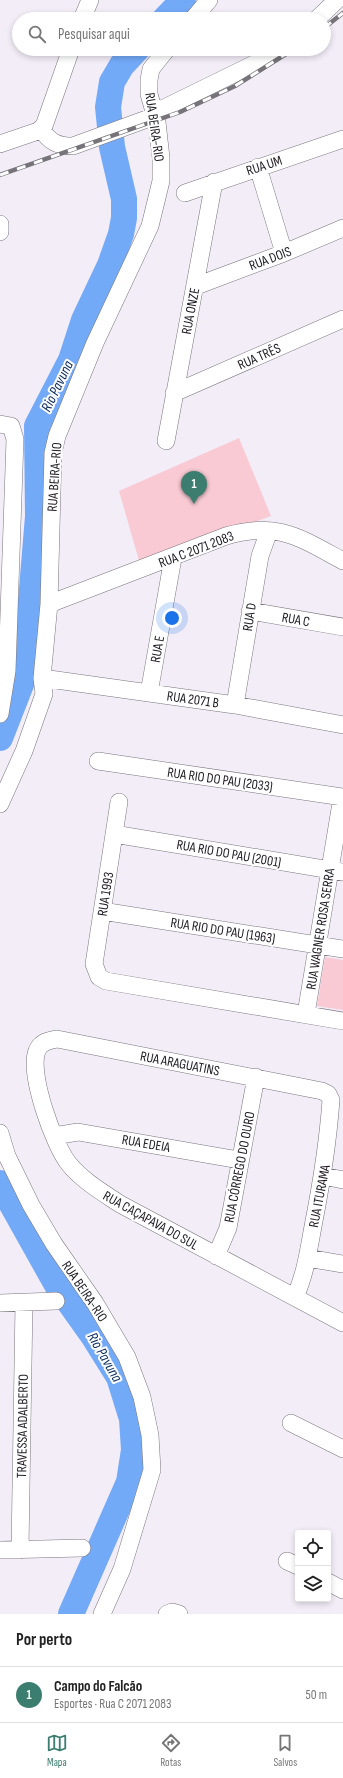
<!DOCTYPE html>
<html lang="pt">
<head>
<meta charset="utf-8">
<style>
  :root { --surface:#fff; --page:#f6f6f6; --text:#222; --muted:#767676; --line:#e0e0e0; --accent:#3b7e6f }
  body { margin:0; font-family:"Sofia Sans Condensed",sans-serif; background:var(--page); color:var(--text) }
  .controls { position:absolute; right:12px; bottom:12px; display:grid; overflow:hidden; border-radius:4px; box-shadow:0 2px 6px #0003 }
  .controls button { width:36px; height:36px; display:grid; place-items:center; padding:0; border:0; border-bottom:1px solid var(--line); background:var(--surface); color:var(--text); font:20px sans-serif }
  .you { position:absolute; left:172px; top:618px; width:14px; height:14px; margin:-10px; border:3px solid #fff; border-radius:50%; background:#1a73e8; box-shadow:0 0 0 6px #1a73e833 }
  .badge { display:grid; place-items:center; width:26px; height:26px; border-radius:50%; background:var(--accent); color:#fff; font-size:13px; font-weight:700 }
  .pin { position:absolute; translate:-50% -33px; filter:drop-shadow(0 1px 2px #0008) }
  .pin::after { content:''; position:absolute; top:21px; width:14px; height:12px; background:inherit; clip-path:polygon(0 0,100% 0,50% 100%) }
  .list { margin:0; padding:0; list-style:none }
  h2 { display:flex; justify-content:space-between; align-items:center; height:52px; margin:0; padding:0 16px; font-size:17px }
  h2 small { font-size:13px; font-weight:400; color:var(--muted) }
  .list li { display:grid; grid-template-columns:26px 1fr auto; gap:12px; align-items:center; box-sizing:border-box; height:56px; padding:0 16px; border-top:1px solid var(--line) }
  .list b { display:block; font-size:15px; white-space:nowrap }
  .list p { margin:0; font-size:13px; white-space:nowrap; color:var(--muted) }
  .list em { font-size:13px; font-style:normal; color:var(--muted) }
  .icon { flex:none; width:22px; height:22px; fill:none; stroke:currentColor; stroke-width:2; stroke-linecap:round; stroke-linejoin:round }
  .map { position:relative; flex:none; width:343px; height:1614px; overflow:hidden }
  .search { position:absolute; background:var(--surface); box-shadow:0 2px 6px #0003; left:12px; right:12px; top:12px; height:44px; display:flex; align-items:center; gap:10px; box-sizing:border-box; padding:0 14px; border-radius:22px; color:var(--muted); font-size:15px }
  .sheet { height:108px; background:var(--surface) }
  nav { display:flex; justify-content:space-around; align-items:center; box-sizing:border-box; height:56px; border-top:1px solid var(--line); background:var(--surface); font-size:11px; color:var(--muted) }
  nav a { display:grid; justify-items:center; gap:2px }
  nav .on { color:var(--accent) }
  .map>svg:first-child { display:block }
  .green { fill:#f9cad4 }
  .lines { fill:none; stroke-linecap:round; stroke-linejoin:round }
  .river { stroke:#73aaf8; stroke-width:26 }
  .minor-casing { stroke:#7a757e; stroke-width:18 }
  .minor { stroke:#fff; stroke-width:17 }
  .rail-casing { stroke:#767379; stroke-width:4.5 }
  .rail { stroke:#fefdff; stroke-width:3; stroke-dasharray:9; stroke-linecap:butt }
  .labels { text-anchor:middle; stroke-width:4; stroke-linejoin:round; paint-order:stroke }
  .street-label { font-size:14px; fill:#1c1a1e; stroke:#fefdff }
  .water-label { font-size:15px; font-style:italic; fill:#0c3061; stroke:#fefdff }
</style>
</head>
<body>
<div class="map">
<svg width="343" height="1614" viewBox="0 0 343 1614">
  <rect width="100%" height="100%" fill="#f3edf8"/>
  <path class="green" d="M239,438l32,78 -131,48 -21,-73z
    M325,957l18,3v50l-26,-4z"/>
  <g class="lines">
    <path class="river" d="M165,19l18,-19
      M0,738l25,-64 13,-158 -1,-90 34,-66 13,-40 26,-55 11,-31 3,-16v-19l-12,-52 -4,-40 4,-25 10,-17 15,-16
      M0,1183l57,102 37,52 25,40 13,42 2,31 -5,32 -58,132"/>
    <g class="minor-casing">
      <path id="minor" d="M82,19l8,-19
        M193,19l16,-19
        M317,19l20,-19
        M154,113l100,-49 23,-15
        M41,129c9,13 16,17 32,17l82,-30
        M0,144l38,-13 6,-5 27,-77
        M258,167l26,86
        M185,193l158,-54
        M0,224v8
        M196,286l88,-33 59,-25
        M174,393l169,-74
        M0,424l11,2 4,13 -8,232 -7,43
        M166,441l48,-259
        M49,604l177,-68c51,-15 73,1 117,25
        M250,611l93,16
        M42,678l193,27 108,20
        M149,693l24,-135
        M235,705l25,-149 9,-25
        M98,761l245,36
        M119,802l-25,162 5,13 7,4 237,40
        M0,804l24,-53 20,-57 -2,-16 7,-74 4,-151 4,-17 38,-93 55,-117 11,-45v-23l-4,-36 -8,-28v-14l2,-11 16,-20
        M114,834l229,38
        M102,911l241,38
        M306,1014l36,-217
        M0,1133l7,23 24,49 23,39 41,59 32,54 15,40 8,38 2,35 -30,99 -20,45
        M54,1136l24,-4 161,28
        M323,1176l20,4
        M216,1256l12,-28 28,-151
        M307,1258l36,6
        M295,1297c11,-24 14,-50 19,-76 8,-41 14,-80 17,-121l-3,-6 -6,-3 -265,-52c-8,1 -17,3 -20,12 -9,22 17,95 32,113 14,17 33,28 51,40l223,119
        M0,1303l56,-2
        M291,1423l52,26
        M0,1550l82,-2
        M20,1550l4,-247
        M287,1561l11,5
        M328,1582l15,8
        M167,1614l5,-2 7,2"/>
    </g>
    <use href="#minor" class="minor"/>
    <g class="rail-casing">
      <path id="rail" d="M324,28l19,-15
        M0,175l180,-63 55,-26 59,-37"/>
    </g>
    <use href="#rail" class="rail"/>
  </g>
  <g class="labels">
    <g class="street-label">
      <text transform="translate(155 127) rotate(82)" y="5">RUA BEIRA-RIO</text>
      <text transform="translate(264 165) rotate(-18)" y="5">RUA UM</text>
      <text transform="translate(270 258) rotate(-21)" y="5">RUA DOIS</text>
      <text transform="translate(190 311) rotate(-79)" y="5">RUA ONZE</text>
      <text transform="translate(259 356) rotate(-24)" y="5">RUA TRÊS</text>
      <text transform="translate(54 477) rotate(-86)" y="5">RUA BEIRA-RIO</text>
      <text transform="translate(196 549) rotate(-21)" y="5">RUA C 2071 2083</text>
      <text transform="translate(249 617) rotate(-81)" y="5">RUA D</text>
      <text transform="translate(296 619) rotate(10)" y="5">RUA C</text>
      <text transform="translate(157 649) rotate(-80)" y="5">RUA E</text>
      <text transform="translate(193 699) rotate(8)" y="5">RUA 2071 B</text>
      <text transform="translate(220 779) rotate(8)" y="5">RUA RIO DO PAU (2033)</text>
      <text transform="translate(229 853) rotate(10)" y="5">RUA RIO DO PAU (2001)</text>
      <text transform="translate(105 894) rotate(-81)" y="5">RUA 1993</text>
      <text transform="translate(320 929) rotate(-81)" y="5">RUA WAGNER ROSA SERRA</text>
      <text transform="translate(223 930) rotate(9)" y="5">RUA RIO DO PAU (1963)</text>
      <text transform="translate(180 1063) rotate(11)" y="5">RUA ARAGUATINS</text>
      <text transform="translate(146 1143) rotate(10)" y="5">RUA EDEIA</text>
      <text transform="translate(239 1167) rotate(-79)" y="5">RUA CÓRREGO DO OURO</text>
      <text transform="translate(319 1196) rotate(-79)" y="5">RUA ITURAMA</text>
      <text transform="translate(151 1220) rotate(29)" y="5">RUA CAÇAPAVA DO SUL</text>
      <text transform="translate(85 1291) rotate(56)" y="5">RUA BEIRA-RIO</text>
      <text transform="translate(22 1426) rotate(-89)" y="5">TRAVESSA ADALBERTO</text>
    </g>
    <g class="water-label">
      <text transform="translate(57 386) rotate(-64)" y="5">Rio Pavuna</text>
      <text transform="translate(105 1357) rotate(60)" y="5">Rio Pavuna</text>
    </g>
  </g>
</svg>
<div class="controls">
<button><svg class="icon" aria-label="locate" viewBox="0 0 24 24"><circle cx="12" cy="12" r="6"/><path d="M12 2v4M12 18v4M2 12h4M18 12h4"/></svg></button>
<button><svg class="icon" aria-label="layers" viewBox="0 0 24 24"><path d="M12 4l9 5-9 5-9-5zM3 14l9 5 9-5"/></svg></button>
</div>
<div class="you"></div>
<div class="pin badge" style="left:194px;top:504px">1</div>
<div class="search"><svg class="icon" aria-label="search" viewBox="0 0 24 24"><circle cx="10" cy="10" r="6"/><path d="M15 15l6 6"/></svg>Pesquisar aqui</div>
</div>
<section class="sheet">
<h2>Por perto<small></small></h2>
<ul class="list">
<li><span class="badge">1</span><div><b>Campo do Falcão</b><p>Esportes · Rua C 2071 2083</p></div><em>50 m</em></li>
</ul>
</section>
<nav>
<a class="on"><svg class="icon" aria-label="map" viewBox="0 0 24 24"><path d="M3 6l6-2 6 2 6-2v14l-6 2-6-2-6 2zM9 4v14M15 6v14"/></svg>Mapa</a>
<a><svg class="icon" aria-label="directions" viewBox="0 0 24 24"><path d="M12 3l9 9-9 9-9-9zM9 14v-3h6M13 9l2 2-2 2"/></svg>Rotas</a>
<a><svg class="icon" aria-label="saved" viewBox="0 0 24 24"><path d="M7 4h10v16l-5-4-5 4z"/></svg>Salvos</a>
</nav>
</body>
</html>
